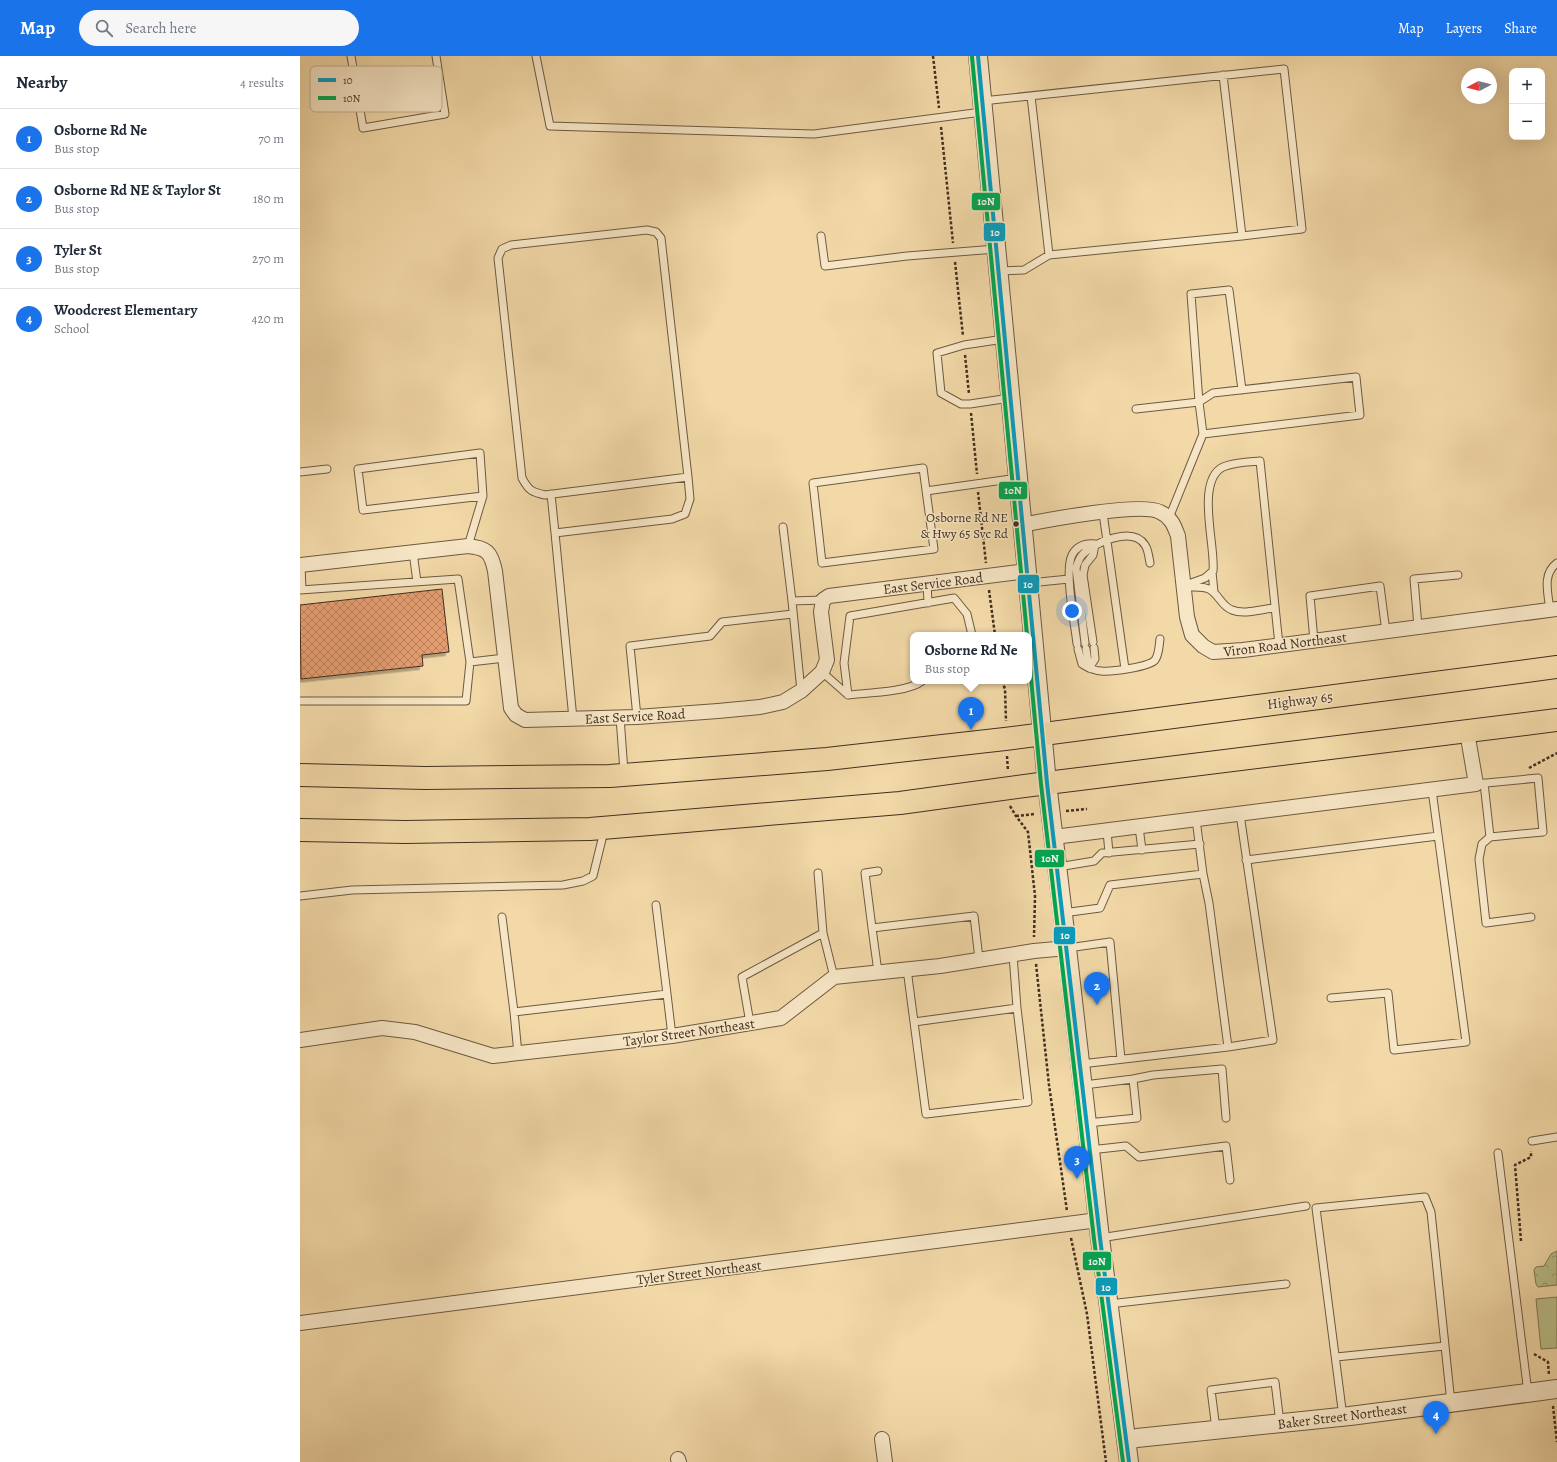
<!DOCTYPE html>
<html lang="en">
<head>
<meta charset="utf-8">
<style>
  :root { --surface:#fff; --page:#f6f6f7; --text:#1f2937; --muted:#747a83; --line:#e0e1e3; --accent:#1a73e8 }
  body { margin:0; font-family:Alegreya,serif; background:var(--page); color:var(--text) }
  .controls { position:absolute; right:12px; top:12px; display:grid; overflow:hidden; border-radius:8px; box-shadow:0 4px 16px #0002 }
  .controls button { width:36px; height:36px; display:grid; place-items:center; padding:0; border:0; border-bottom:1px solid var(--line); background:var(--surface); color:var(--text); font:20px sans-serif }
  .compass { position:absolute; left:1161px; top:12px; width:36px; height:36px; border-radius:50%; background:var(--surface); box-shadow:0 4px 16px #0002; rotate:263deg }
  .you { position:absolute; left:772px; top:555px; width:14px; height:14px; margin:-10px; border:3px solid #fff; border-radius:50%; background:#1a73e8; box-shadow:0 0 0 6px #1a73e833 }
  .badge { display:grid; place-items:center; width:26px; height:26px; border-radius:50%; background:var(--accent); color:#fff; font-size:13px; font-weight:700 }
  .pin { position:absolute; translate:-50% -33px; filter:drop-shadow(0 1px 2px #0008) }
  .pin::after { content:''; position:absolute; top:21px; width:14px; height:12px; background:inherit; clip-path:polygon(0 0,100% 0,50% 100%) }
  .popup { position:absolute; left:610px; top:576px; width:122px; height:52px; box-sizing:border-box; display:grid; place-content:center; border-radius:8px; background:var(--surface); filter:drop-shadow(0 1px 3px #0005); font-size:13px; white-space:nowrap; color:var(--muted) }
  .popup b { font-size:15px; color:var(--text) }
  .popup::after { content:''; position:absolute; left:50%; top:100%; margin-left:-8px; border:8px solid transparent; border-top-color:var(--surface) }
  .list { margin:0; padding:0; list-style:none }
  h2 { display:flex; justify-content:space-between; align-items:center; height:52px; margin:0; padding:0 16px; font-size:17px }
  h2 small { font-size:13px; font-weight:400; color:var(--muted) }
  .list li { display:grid; grid-template-columns:26px 1fr auto; gap:12px; align-items:center; box-sizing:border-box; height:60px; padding:0 16px; border-top:1px solid var(--line) }
  .list b { display:block; font-size:15px; white-space:nowrap }
  .list p { margin:0; font-size:13px; white-space:nowrap; color:var(--muted) }
  .list em { font-size:13px; font-style:normal; color:var(--muted) }
  .icon { flex:none; width:22px; height:22px; fill:none; stroke:currentColor; stroke-width:2; stroke-linecap:round; stroke-linejoin:round }
  .map { position:relative; flex:none; width:1257px; height:1406px; overflow:hidden }
  header { display:flex; align-items:center; gap:24px; box-sizing:border-box; height:56px; padding:0 20px; background:var(--accent); color:#fff }
  header strong { font-size:19px }
  nav { display:flex; gap:22px; margin-inline-start:auto; font-size:14px }
  .search { width:280px; height:36px; background:var(--page); display:flex; align-items:center; gap:10px; box-sizing:border-box; padding:0 14px; border-radius:22px; color:var(--muted); font-size:15px }
  main { display:flex }
  aside { flex:1; background:var(--surface) }
  .map>svg:first-child { display:block }
  .park { fill:url(#park-crowns); stroke:#7d7754 }
  .pitch { fill:#babf88; stroke:#7d7754 }
  .building { fill:url(#building-cross-hatch); stroke:#402f20; filter:url(#shadow) }
  .lines { fill:none; stroke-linecap:round; stroke-linejoin:round }
  .service-casing { stroke:#6d5a42; stroke-width:9 }
  .minor-casing { stroke:#6d5a42; stroke-width:16 }
  .tertiary-casing { stroke:#6d5a42; stroke-width:20 }
  .trunk-casing { stroke:#402f20; stroke-width:24 }
  .path { stroke:#402f20; stroke-width:2.5; stroke-dasharray:3 2; stroke-linecap:butt }
  .service { stroke:#f7e6c6; stroke-width:7 }
  .minor { stroke:#f7e6c6; stroke-width:14 }
  .tertiary { stroke:#f7e6c6; stroke-width:18 }
  .trunk { stroke:#f3d9a8; stroke-width:22 }
  .bus-1-casing { stroke:#f7e6c6; stroke-width:7 }
  .bus-2-casing { stroke:#f7e6c6; stroke-width:7 }
  .bus-1 { stroke:#069dbd; stroke-width:4 }
  .bus-2 { stroke:#00a651; stroke-width:4 }
  .bus-dot { fill:#402f20; stroke:#f7e6c6; stroke-width:1.5 }
  .labels { text-anchor:middle; stroke-width:3; stroke-linejoin:round; paint-order:stroke }
  .bus-label { font-size:13px; fill:#402f20; stroke:#f7e6c6; text-anchor:end }
  .street-label { font-size:14px; fill:#402f20; stroke:#f7e6c6 }
  .key { fill:#f7e6c6; stroke:#c0af94; stroke-width:1 }
  .key-label { font-size:11px; fill:#402f20 }
  .line-badge { stroke:#f7e6c6; stroke-width:1.5 }
  .badge-label { font-size:11px; text-anchor:middle; font-weight:bold; fill:#fff }
</style>
</head>
<body>
<header>
<strong>Map</strong>
<div class="search"><svg class="icon" aria-label="search" viewBox="0 0 24 24"><circle cx="10" cy="10" r="6"/><path d="M15 15l6 6"/></svg>Search here</div>
<nav><a>Map</a><a>Layers</a><a>Share</a></nav>
</header>
<main>
<aside>
<h2>Nearby<small>4 results</small></h2>
<ul class="list">
<li><span class="badge">1</span><div><b>Osborne Rd Ne</b><p>Bus stop</p></div><em>70 m</em></li>
<li><span class="badge">2</span><div><b>Osborne Rd NE &amp; Taylor St</b><p>Bus stop</p></div><em>180 m</em></li>
<li><span class="badge">3</span><div><b>Tyler St</b><p>Bus stop</p></div><em>270 m</em></li>
<li><span class="badge">4</span><div><b>Woodcrest Elementary</b><p>School</p></div><em>420 m</em></li>
</ul>
</aside>
<div class="map">
<svg width="1257" height="1406" viewBox="0 0 1257 1406">
  <defs>
    <pattern id="park-crowns" width="20" height="18" patternUnits="userSpaceOnUse"><rect width="20" height="18" fill="#babf88"/><path d="M2 6a3 3 0 1 1 6 0M12 15a3 3 0 1 1 6 0" fill="none" stroke="#999c6f"/></pattern>
    <pattern id="building-cross-hatch" width="8" height="8" patternUnits="userSpaceOnUse"><rect width="8" height="8" fill="#e49d6f"/><path d="M0 0l8 8M0 8l8-8" fill="none" stroke="#ba805b"/></pattern>
    <filter id="shadow"><feDropShadow dx="-3.5" dy="3.5" stdDeviation="0" flood-color="#0004"/></filter>
  </defs>
  <rect width="100%" height="100%" fill="#f3d9a8"/>
  <filter id="stains"><feTurbulence type="fractalNoise" baseFrequency=".005" numOctaves="4"/><feColorMatrix values="0 0 0 0 .2 0 0 0 0 .09 0 0 0 0 .02 0 0 0 .5 -.17"/></filter>
  <radialGradient id="worn" r=".72"><stop offset=".6" stop-color="#630" stop-opacity="0"/><stop offset="1" stop-color="#630" stop-opacity=".3"/></radialGradient>
  <path class="park" d="M1257,1195v34l-19,2 -2,-3 -2,-14 2,-3 8,-1 7,-12z"/>
  <path class="pitch" d="M1257,1241v51l-16,1 -5,-50z"/>
  <path class="building" d="M142,533l7,63 -27,3 1,11 -122,13 -1,-74z"/>
  <g class="lines">
    <g class="service-casing">
      <path id="service" d="M51,0l12,72 82,-14 -9,-58
        M236,0l14,70 264,8 168,-22
        M923,19l19,161
        M731,40l18,159
        M682,45l302,-32 18,160 -60,7 -193,19 -25,15 -24,1
        M521,180l4,30 82,-10 89,-7
        M704,283l-40,6 -27,8 4,40 20,11h9l40,-6
        M836,353l63,-7 14,-9 143,-16 4,38 -157,19
        M623,412l11,81 -112,14 -9,-80z
        M0,416l27,-3
        M626,435l92,-13
        M251,438l4,39
        M803,457l22,156
        M869,462l34,-84 -4,-32 -8,-108 38,-4 13,100
        M483,471l9,74
        M168,490l15,-50 -3,-43 -122,16 5,41 120,-14
        M113,496l4,30
        M1,509l1,25
        M912,516l2,20
        M627,527l1,20
        M729,527l40,-4
        M883,530l22,-8 8,-7c3,-24 -18,-90 10,-104 11,-5 25,-5 37,-6l19,184
        M888,531c6,0 15,-1 21,2 10,5 12,17 23,21 12,5 30,-1 43,-2
        M0,534l158,-11 12,83 -4,39h-166
        M1250,554c-2,-17 -8,-36 7,-47
        M1118,571l-4,-48 44,-4
        M1014,585l-4,-45 70,-10 6,46
        M793,586l-10,-67 2,-10 8,-10 2,-11
        M785,587l-9,-75c2,-6 3,-10 7,-14 12,-12 50,-28 62,-9 3,4 4,12 5,18
        M777,588c-2,-19 -13,-73 -5,-89 5,-9 13,-12 23,-11
        M778,593l4,15 7,4 6,-9 -1,-11
        M786,593l3,19c4,1 8,3 12,3 10,1 48,-4 54,-11 4,-5 4,-14 5,-21
        M170,606l35,-4
        M522,616l26,23c18,-2 61,-3 74,-14
        M501,635l-9,-90 31,-1
        M548,639l-4,-32 6,-47 104,-18 13,16 5,21
        M320,661l4,55
        M337,661l-7,-71 80,-10 12,-14 71,-8
        M273,663l-18,-186 117,-14 13,-5 5,-15 -2,-22 -27,-239 -5,-6 -9,-2 -136,15 -9,4 -4,9 24,220c7,13 10,14 23,17l143,-18
        M1176,728l62,-6 5,54 -53,5 -6,-54
        M839,771l3,23
        M807,775l2,22
        M1190,781l-8,7 -3,15 7,64 45,-6
        M946,804l192,-24
        M758,811l36,-6 8,-8 98,-9
        M518,817l5,60
        M0,840l52,-6 211,-5 20,-4 10,-5 11,-45
        M356,849l11,89
        M763,857l37,-5 10,-23 93,-11
        M202,861l12,95
        M572,872l-7,-55 13,-2
        M768,892l42,-6 11,117
        M607,913l7,53 103,-14 -4,-53
        M578,916l-6,-44 102,-12 5,43
        M1031,942l57,-5 6,57 72,-8 -34,-252
        M614,966l12,92 102,-12 -11,-94
        M450,967l-8,-46 81,-44 11,44
        M928,991l45,-7 -33,-226
        M218,998l-4,-42 153,-18 5,42
        M781,1008l147,-17 -19,-144 -6,-29 -7,-55
        M833,1023l20,-4 69,-6 4,49
        M784,1029l49,-6 4,39 -50,5
        M1232,1085l25,-4
        M790,1094l36,-4 13,11 87,-11 4,34
        M1198,1097l30,240
        M800,1182l206,-32
        M809,1248l177,-20
        M1036,1301l109,-11
        M1043,1361l-27,-209 109,-11 6,15 20,191
        M916,1373l-5,-39 64,-8 5,41"/>
    </g>
    <g class="minor-casing">
      <path id="minor" d="M722,469c25,-5 119,-23 138,-13 11,5 14,13 18,24l9,81 5,18 11,11 10,6 30,-2 314,-41
        M0,509l168,-19c19,2 23,6 27,25l16,137 5,7 9,5 112,-3 81,-6 42,-4 23,-5 18,-11 21,-19 5,-12 -6,-48 2,-12 6,-4 198,-25
        M754,781l422,-53 -9,-52
        M0,984l82,-12 33,4 78,24 179,-20 109,-18 53,-41 106,-11 94,-15 33,-3
        M0,1267l798,-103
        M582,1383l3,23
        M378,1403l1,3"/>
    </g>
    <g class="tertiary-casing">
      <path id="tertiary" d="M678,0l69,727 20,165 33,290 29,224
        M827,1385l10,-3 213,-22 207,-27"/>
    </g>
    <g class="trunk-casing">
      <path id="trunk" d="M0,719l125,3 185,-2 217,-17 178,-20 552,-72
        M0,774l105,2 185,-3 310,-26 147,-20 510,-63"/>
    </g>
    <path class="path" d="M633,0l6,52
      M641,71l12,116
      M655,206l8,74
      M665,299l4,39
      M671,357l6,61
      M678,436l8,71
      M689,534l6,45
      M702,625l3,8 1,32
      M707,700l1,15
      M1229,712l28,-15
      M710,750l6,10 12,16 7,64 -1,41
      M766,755l21,-2
      M716,760l19,-2
      M736,908l13,121 18,126
      M771,1182l16,76 19,148
      M1221,1185l-6,-76 16,-8v-6
      M1234,1298l14,8 1,13
      M1253,1350l4,36"/>
    <use href="#service" class="service"/>
    <use href="#minor" class="minor"/>
    <use href="#tertiary" class="tertiary"/>
    <use href="#trunk" class="trunk"/>
    <g class="bus-1-casing">
      <path id="bus-1" d="M678,0l69,727 53,455 29,224"/>
    </g>
    <g class="bus-2-casing">
      <path id="bus-2" d="M672,1l55,578
        M729,601l12,127 53,455 29,223"/>
    </g>
    <use href="#bus-1" class="bus-1"/>
    <use href="#bus-2" class="bus-2"/>
  </g>
  <circle class="bus-dot" cx="716" cy="468" r="3.5"/>
  <g class="labels">
    <g class="bus-label">
      <text x="708" y="466">Osborne Rd NE<tspan x="708" dy="16">&amp; Hwy 65 Svc Rd</tspan></text>
    </g>
    <g class="street-label">
      <text transform="translate(633 527) rotate(-7)" y="5">East Service Road</text>
      <text transform="translate(985 588) rotate(-7)" y="5">Viron Road Northeast</text>
      <text transform="translate(1000 644) rotate(-7)" y="5">Highway 65</text>
      <text transform="translate(335 660) rotate(-3)" y="5">East Service Road</text>
      <text transform="translate(389 976) rotate(-8)" y="5">Taylor Street Northeast</text>
      <text transform="translate(399 1216) rotate(-7)" y="5">Tyler Street Northeast</text>
      <text transform="translate(1042 1360) rotate(-7)" y="5">Baker Street Northeast</text>
    </g>
  </g>
  <rect x="10" y="10" width="132" height="46" rx="6" class="key"/>
  <rect x="18" y="22" width="18" height="4" fill="#069dbd"/>
  <rect x="18" y="40" width="18" height="4" fill="#00a651"/>
  <g class="key-label">
    <text x="43" y="28">10</text>
    <text x="43" y="46">10N</text>
  </g>
  <g class="line-badge">
    <rect x="671" y="136" width="30" height="19" rx="4" fill="#00a651"/>
    <rect x="683" y="166" width="23" height="20" rx="4" fill="#069dbd"/>
    <rect x="698" y="425" width="30" height="19" rx="4" fill="#00a651"/>
    <rect x="717" y="518" width="23" height="20" rx="4" fill="#069dbd"/>
    <rect x="734" y="793" width="31" height="19" rx="4" fill="#00a651"/>
    <rect x="753" y="870" width="23" height="19" rx="4" fill="#069dbd"/>
    <rect x="782" y="1195" width="30" height="20" rx="4" fill="#00a651"/>
    <rect x="795" y="1221" width="23" height="19" rx="4" fill="#069dbd"/>
  </g>
  <g class="badge-label">
    <text x="686" y="149">10N</text>
    <text x="695" y="180">10</text>
    <text x="713" y="438">10N</text>
    <text x="728" y="532">10</text>
    <text x="750" y="806">10N</text>
    <text x="765" y="883">10</text>
    <text x="797" y="1209">10N</text>
    <text x="806" y="1235">10</text>
  </g>
  <rect width="100%" height="100%" filter="url(#stains)"/>
  <rect width="100%" height="100%" fill="url(#worn)"/>
</svg>
<div class="controls">
<button>+</button>
<button>−</button>
</div>
<svg class="compass" viewBox="-18 -18 36 36"><path d="M0-13l5 13h-10z" fill="#e53935"/><path d="M0 13l5-13h-10z" fill="#747a83"/></svg>
<div class="you"></div>
<div class="pin badge" style="left:671px;top:674px">1</div>
<div class="popup"><b>Osborne Rd Ne</b>Bus stop</div>
<div class="pin badge" style="left:797px;top:949px">2</div>
<div class="pin badge" style="left:777px;top:1123px">3</div>
<div class="pin badge" style="left:1136px;top:1378px">4</div>
</div>
</main>
</body>
</html>
